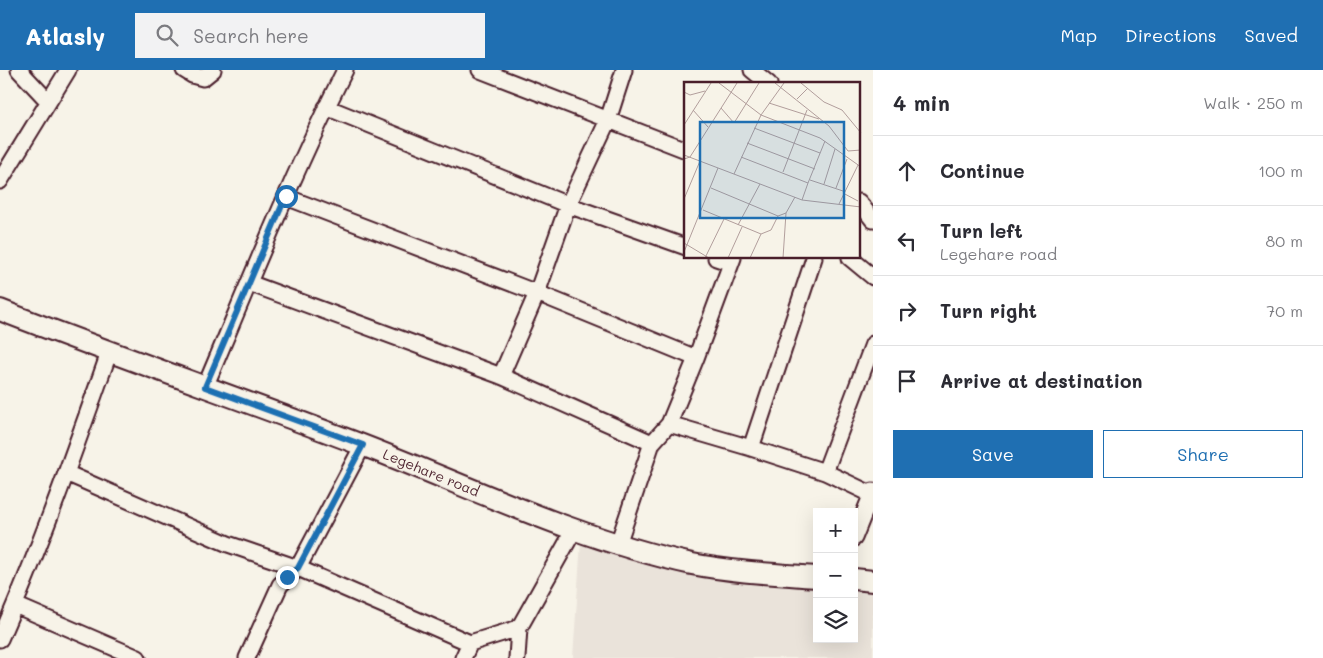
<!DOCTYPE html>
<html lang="en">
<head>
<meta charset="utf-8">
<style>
  :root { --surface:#fff; --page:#f2f2f3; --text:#2b2b33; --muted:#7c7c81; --line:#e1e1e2; --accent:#1f6fb2 }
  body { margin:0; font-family:Mali,sans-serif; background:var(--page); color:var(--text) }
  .controls { position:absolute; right:15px; bottom:15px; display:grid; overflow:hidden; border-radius:0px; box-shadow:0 5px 20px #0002 }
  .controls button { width:45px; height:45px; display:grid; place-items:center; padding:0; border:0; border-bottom:1px solid var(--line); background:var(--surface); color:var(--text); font:25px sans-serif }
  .stop { position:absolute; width:15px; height:15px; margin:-11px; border:4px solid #1f6fb2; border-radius:50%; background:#fff }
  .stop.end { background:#1f6fb2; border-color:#fff; box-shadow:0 1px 5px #0008 }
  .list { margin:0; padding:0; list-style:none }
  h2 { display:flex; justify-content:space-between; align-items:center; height:65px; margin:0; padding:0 20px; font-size:21px }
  h2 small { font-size:16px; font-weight:400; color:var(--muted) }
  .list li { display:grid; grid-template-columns:32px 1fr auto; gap:15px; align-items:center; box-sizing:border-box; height:70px; padding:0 20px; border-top:1px solid var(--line) }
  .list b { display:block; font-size:19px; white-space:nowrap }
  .list p { margin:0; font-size:16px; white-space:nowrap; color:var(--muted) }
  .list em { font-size:16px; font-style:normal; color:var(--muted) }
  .actions { display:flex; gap:10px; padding:15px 20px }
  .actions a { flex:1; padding:11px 0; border:1px solid var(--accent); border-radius:0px; text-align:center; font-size:18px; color:var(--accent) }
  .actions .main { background:var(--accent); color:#fff }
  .icon { flex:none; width:28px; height:28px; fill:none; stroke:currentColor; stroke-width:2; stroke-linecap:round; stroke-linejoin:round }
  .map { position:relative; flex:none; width:873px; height:588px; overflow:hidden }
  header { display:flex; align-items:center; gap:30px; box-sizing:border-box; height:70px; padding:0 25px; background:var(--accent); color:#fff }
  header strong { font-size:24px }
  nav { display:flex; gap:28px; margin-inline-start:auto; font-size:18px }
  .search { width:350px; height:45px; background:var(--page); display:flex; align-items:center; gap:12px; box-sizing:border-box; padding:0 18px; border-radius:0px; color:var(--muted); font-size:19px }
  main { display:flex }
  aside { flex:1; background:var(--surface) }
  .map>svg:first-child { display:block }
  .built { fill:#eae3da }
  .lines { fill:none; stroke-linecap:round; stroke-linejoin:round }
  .minor-casing { stroke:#4a1f2b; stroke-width:19 }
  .major-casing { stroke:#4a1f2b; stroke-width:24 }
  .minor { stroke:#f7f3e8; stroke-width:15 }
  .major { stroke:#f7f3e8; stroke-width:20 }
  .route { stroke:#1f6fb2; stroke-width:6 }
  .labels { text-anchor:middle; stroke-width:4.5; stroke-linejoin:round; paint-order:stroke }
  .street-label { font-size:14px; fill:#4a1f2b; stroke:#f7f3e8 }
  .inset-road { fill:none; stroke:#b29e9c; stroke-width:1 }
  .view { fill:#1f6fb2; fill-opacity:0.15; stroke:#1f6fb2; stroke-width:2.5 }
  .inset-edge { fill:none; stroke:#4a1f2b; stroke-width:2.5 }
</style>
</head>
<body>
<header>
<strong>Atlasly</strong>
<div class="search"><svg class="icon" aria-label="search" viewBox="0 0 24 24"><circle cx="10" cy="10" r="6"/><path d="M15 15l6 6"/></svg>Search here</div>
<nav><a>Map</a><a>Directions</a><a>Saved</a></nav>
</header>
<main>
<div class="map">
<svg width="873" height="588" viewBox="0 0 873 588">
  <rect width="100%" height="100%" fill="#f7f3e8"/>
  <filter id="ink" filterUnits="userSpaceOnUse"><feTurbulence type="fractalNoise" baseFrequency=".02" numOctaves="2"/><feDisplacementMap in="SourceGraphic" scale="10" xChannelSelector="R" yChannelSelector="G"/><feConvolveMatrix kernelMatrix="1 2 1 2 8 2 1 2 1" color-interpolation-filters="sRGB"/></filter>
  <g filter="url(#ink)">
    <path class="built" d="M582,457l118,34 117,9v69h37v-66l19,1v84h-300z"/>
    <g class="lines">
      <g class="minor-casing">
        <path id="minor" d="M19,0l29,31
          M184,0l8,5 11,3 10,-8
          M480,0l206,80
          M752,0l17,14
          M326,37l242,98 118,42
          M0,111l68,-111
          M286,127l251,96 159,65
          M859,132l14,18
          M716,188l15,5
          M850,188l23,19
          M249,213l252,93 151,67 17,-19 27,-66 37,-100
          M501,306l36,-83 31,-88 40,-85 16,-50
          M205,317c45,-106 88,-214 140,-317
          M669,354l82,24 74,24 46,22
          M751,378l63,-190
          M825,402l48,-128
          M66,403l162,71 70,24 172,75 49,-15
          M854,468l19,-47
          M618,474l34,-101
          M15,535l123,53
          M0,569c41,-93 75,-190 109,-286
          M247,588l33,-73 18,-17 65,-123
          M463,588l7,-15
          M517,588l2,-30 55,-98"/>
      </g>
      <g class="major-casing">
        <g id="major">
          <path id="s1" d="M0,240c120,47 241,89 362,135 109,42 215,94 330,119 41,8 83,10 125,13"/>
          <path d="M854,509l19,2"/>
        </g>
      </g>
      <use href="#minor" class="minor"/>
      <use href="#major" class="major"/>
    </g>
  </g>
  <g class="lines" filter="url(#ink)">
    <path class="route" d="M286,126l-81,191 158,58 -65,123 -11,9"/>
  </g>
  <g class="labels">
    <g class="street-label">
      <text dy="5" stroke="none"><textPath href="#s1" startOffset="461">Legehare road</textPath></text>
    </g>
  </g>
  <g transform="translate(684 12)">
    <rect width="176" height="176" fill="#f7f3e8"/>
    <path class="inset-road" d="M35,1l42,32 59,23 41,29M91,1l54,43 19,25 13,-1M117,1l23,19 18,8 19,23M0,10l6,3 15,-4M113,17l11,-11M85,21l50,16M37,26l13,15 25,-40M9,28l15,17M0,43l27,-42M70,46l66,25M63,61l68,26M0,73l118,45 59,7M57,75l67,26 17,-42M0,77l6,-2 47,-74M99,90l24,-62M50,92l27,-59 23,-32M126,98l33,11M140,102l11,-35M27,106l67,28 8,-3M152,106l11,-29M159,111l15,8M0,117l16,-38M118,118l6,-17M155,122l19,-39M19,128l58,24 10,-4 7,-14M54,143l22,-41M0,161l25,15M0,170l34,-84M21,176l19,-39M44,176l14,-31M66,176l11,-24M99,176l3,-45 9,-16"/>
    <path class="view" d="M16,40h144v96h-144z"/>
    <rect width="176" height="176" class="inset-edge"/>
  </g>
</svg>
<div class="controls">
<button>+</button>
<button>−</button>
<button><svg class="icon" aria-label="layers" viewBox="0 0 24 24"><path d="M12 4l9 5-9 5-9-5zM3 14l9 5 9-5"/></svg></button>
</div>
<div class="stop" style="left:286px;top:126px"></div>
<div class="stop end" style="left:287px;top:507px"></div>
</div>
<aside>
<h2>4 min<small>Walk · 250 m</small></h2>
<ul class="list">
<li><svg class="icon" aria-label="ahead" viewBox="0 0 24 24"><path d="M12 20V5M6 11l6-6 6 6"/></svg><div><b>Continue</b></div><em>100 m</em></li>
<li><svg class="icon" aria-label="left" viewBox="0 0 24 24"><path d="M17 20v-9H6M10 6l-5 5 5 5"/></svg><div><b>Turn left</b><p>Legehare road</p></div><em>80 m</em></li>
<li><svg class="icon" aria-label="right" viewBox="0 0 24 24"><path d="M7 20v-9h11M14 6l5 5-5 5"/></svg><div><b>Turn right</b></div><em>70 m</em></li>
<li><svg class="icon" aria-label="arrive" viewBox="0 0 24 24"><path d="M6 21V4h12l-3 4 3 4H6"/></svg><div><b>Arrive at destination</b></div></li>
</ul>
<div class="actions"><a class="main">Save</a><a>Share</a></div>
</aside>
</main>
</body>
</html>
